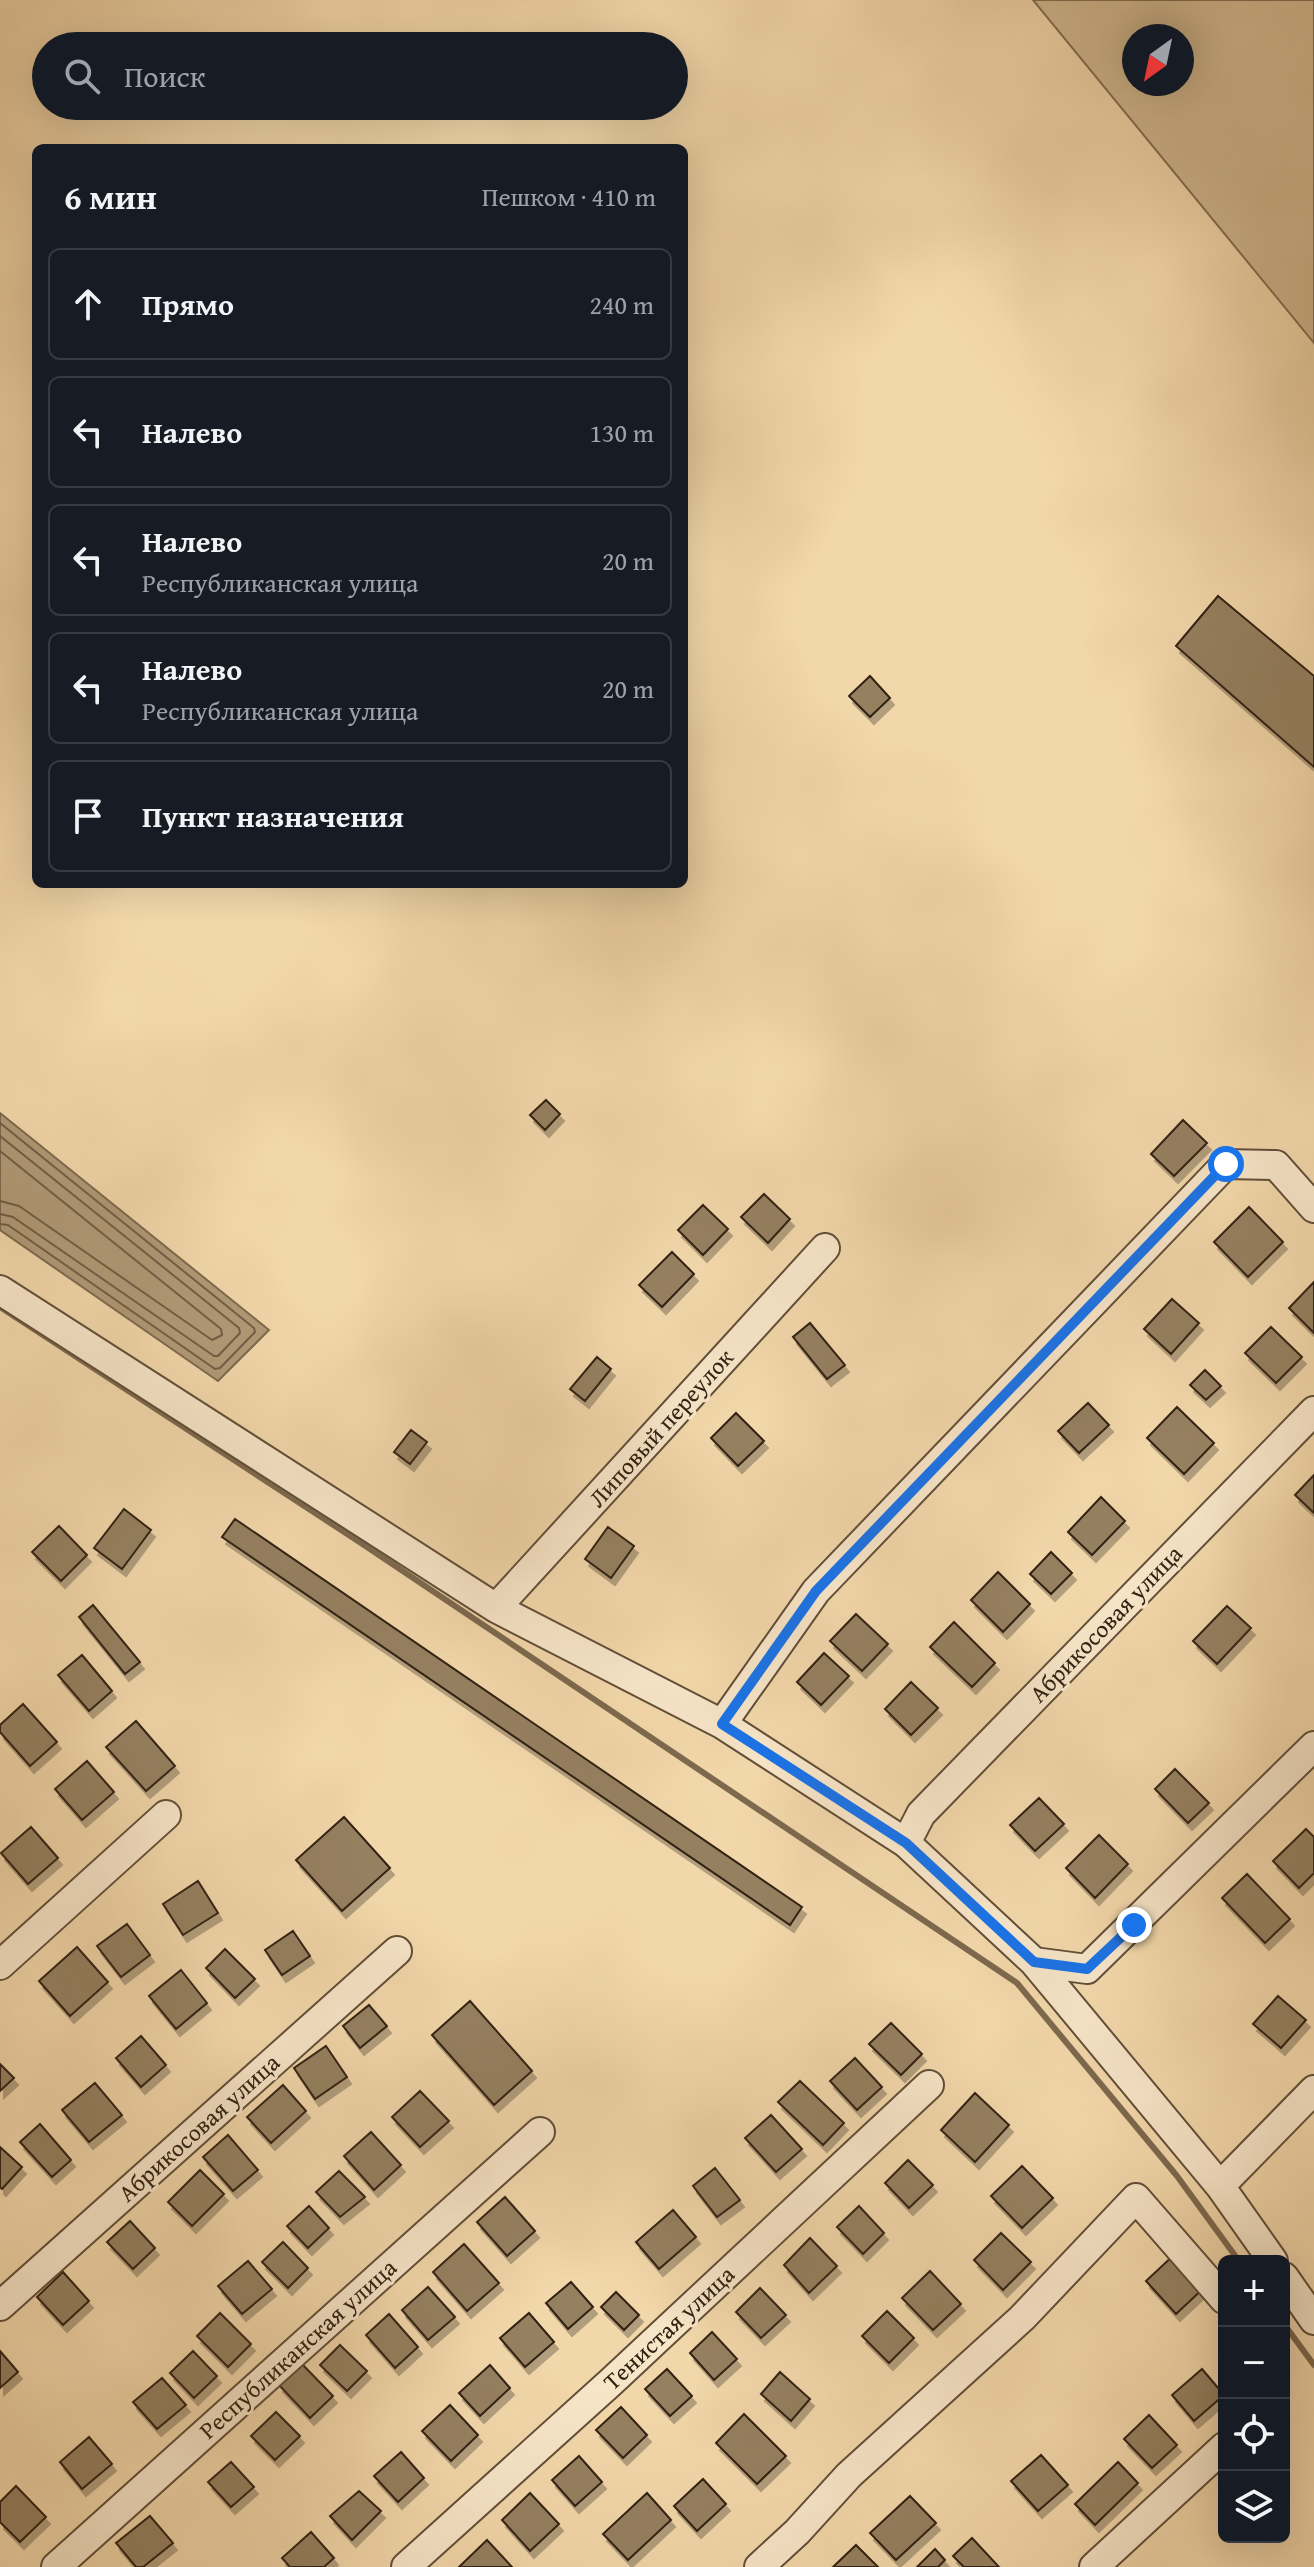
<!DOCTYPE html>
<html lang="ru">
<head>
<meta charset="utf-8">
<style>
  :root { --surface:#171b24; --page:#242831; --text:#f1f3f6; --muted:#9ea1a6; --line:#363941 }
  body { margin:0; font-family:"Gentium Book Plus",serif; background:var(--page); color:var(--text) }
  .controls { position:absolute; right:24px; bottom:24px; display:grid; overflow:hidden; border-radius:12px; box-shadow:0 8px 32px #0002 }
  .controls button { width:72px; height:72px; display:grid; place-items:center; padding:0; border:0; border-bottom:2px solid var(--line); background:var(--surface); color:var(--text); font:40px sans-serif }
  .compass { position:absolute; left:1122px; top:24px; width:72px; height:72px; border-radius:50%; background:var(--surface); box-shadow:0 8px 32px #0002; rotate:213deg }
  .stop { position:absolute; width:24px; height:24px; margin:-18px; border:6px solid #1a73e8; border-radius:50%; background:#fff }
  .stop.end { background:#1a73e8; border-color:#fff; box-shadow:0 2px 8px #0008 }
  .list { margin:0; padding:0; list-style:none }
  h2 { display:flex; justify-content:space-between; align-items:center; height:104px; margin:0; padding:0 32px; font-size:34px }
  h2 small { font-size:26px; font-weight:400; color:var(--muted) }
  .list li { display:grid; grid-template-columns:52px 1fr auto; gap:24px; align-items:center; box-sizing:border-box; height:112px; margin:0 16px 16px; padding:0 16px; border:2px solid var(--line); border-radius:12px }
  .list b { display:block; font-size:30px; white-space:nowrap }
  .list p { margin:0; font-size:26px; white-space:nowrap; color:var(--muted) }
  .list em { font-size:26px; font-style:normal; color:var(--muted) }
  .icon { flex:none; width:44px; height:44px; fill:none; stroke:currentColor; stroke-width:2; stroke-linecap:round; stroke-linejoin:round }
  .map { position:relative; flex:none; width:1314px; height:2567px; overflow:hidden }
  .search { position:absolute; background:var(--surface); box-shadow:0 8px 32px #0002; left:32px; top:32px; width:656px; height:88px; display:flex; align-items:center; gap:20px; box-sizing:border-box; padding:0 28px; border-radius:44px; color:var(--muted); font-size:30px }
  .panel { position:absolute; background:var(--surface); box-shadow:0 8px 32px #0002; left:32px; top:144px; width:656px; height:744px; border-radius:12px }
  .map>svg:first-child { display:block }
  .green { fill:#d1b890; stroke:#816d51; stroke-width:2; fill-rule:evenodd }
  .water { fill:#b09976; stroke:#7d694e; stroke-width:2 }
  .lines { fill:none; stroke-linecap:round; stroke-linejoin:round }
  .shore { stroke:#705e44; stroke-width:2 }
  .stream { stroke:#7d694e; stroke-width:6 }
  .building { fill:#958061; stroke:#312212; stroke-width:2; filter:url(#shadow) }
  .minor-casing { stroke:#614f38; stroke-width:32 }
  .minor { stroke:#f7e5c8; stroke-width:28 }
  .route { stroke:#1a73e8; stroke-width:10 }
  .labels { text-anchor:middle; stroke-width:6; stroke-linejoin:round; paint-order:stroke }
  .street-label { font-size:24px; fill:#312212; stroke:#f7e5c8 }
</style>
</head>
<body>
<div class="map">
<svg width="1314" height="2567" viewBox="0 0 1314 2567">
  <defs>
    <filter id="shadow"><feDropShadow dx="4" dy="7" stdDeviation="0" flood-color="#0004"/></filter>
  </defs>
  <rect width="100%" height="100%" fill="#f2d7aa"/>
  <filter id="stains"><feTurbulence type="fractalNoise" baseFrequency=".0025" numOctaves="4"/><feColorMatrix values="0 0 0 0 .2 0 0 0 0 .09 0 0 0 0 .02 0 0 0 .5 -.17"/></filter>
  <radialGradient id="worn" r=".72"><stop offset=".6" stop-color="#630" stop-opacity="0"/><stop offset="1" stop-color="#630" stop-opacity=".3"/></radialGradient>
  <path class="green" d="M1033,0h281v343zM1134,36h48v48h-48z"/>
  <path class="water" d="M0,1113l269,217 -51,51 -218,-151z"/>
  <g class="lines">
    <path class="shore" d="M0,1123l254,205 1,4 -35,36 -5,1 -207,-144 -8,-1
      M0,1136l239,192 1,5 -22,23h-4l-201,-139 -13,-3
      M0,1151l221,178 1,6 -10,5 -193,-134 -19,-5"/>
    <path class="stream" d="M0,1307l361,236 656,440 160,193 62,85
      M1284,2324l30,41"/>
  </g>
  <path class="building" d="M1218,596l96,80v91l-138,-121z
    M870,676l20,22 -20,19 -21,-21z
    M546,1100l14,14 -15,16 -15,-15z
    M1183,1120l24,23 -33,33 -23,-22z
    M764,1194l26,25 -22,24 -27,-26z
    M703,1205l25,24 -25,26 -25,-25z
    M1249,1207l34,35 -35,35 -34,-35z
    M672,1252l22,22 -32,33 -23,-22z
    M1314,1282v51l-25,-25z
    M1172,1299l27,24 -28,31 -27,-25z
    M810,1323l35,42 -18,14 -34,-42z
    M1271,1327l31,30 -26,26 -31,-30z
    M597,1357l14,12 -26,32 -15,-12z
    M1205,1370l16,16 -15,14 -16,-15z
    M1088,1403l21,22 -30,28 -21,-22z
    M1177,1407l37,36 -30,31 -37,-36z
    M736,1413l28,28 -26,25 -27,-28z
    M411,1430l16,12 -17,22 -16,-12z
    M1314,1475v38l-19,-18z
    M1101,1497l24,24 -33,34 -24,-23z
    M124,1509l27,21 -29,39 -28,-21z
    M235,1519l567,388 -12,18 -568,-388z
    M59,1526l28,29 -26,26 -29,-29z
    M608,1527l26,19 -23,32 -26,-19z
    M1051,1552l21,21 -21,21 -21,-20z
    M998,1572l32,32 -27,28 -32,-32z
    M93,1605l47,57 -15,12 -46,-57z
    M1227,1606l24,22 -34,36 -24,-23z
    M856,1614l32,30 -26,27 -32,-30z
    M954,1622l41,41 -23,24 -42,-40z
    M824,1653l25,23 -28,29 -24,-23z
    M82,1655l30,36 -23,20 -31,-36z
    M911,1682l27,26 -27,27 -26,-26z
    M23,1704l34,38 -27,24 -30,-34v-7z
    M136,1721l39,45 -29,25 -40,-44z
    M87,1761l27,31 -32,28 -27,-31z
    M1175,1769l34,34 -21,20 -33,-34z
    M1039,1798l25,26 -29,27 -25,-26z
    M344,1817l46,51 -48,43 -46,-51z
    M31,1827l27,31 -30,26 -27,-31z
    M1306,1829l8,8v36l-15,15 -26,-27z
    M1099,1835l29,29 -33,34 -29,-30z
    M1247,1874l43,45 -25,24 -43,-45z
    M198,1881l20,32 -35,22 -20,-31z
    M127,1924l23,31 -29,22 -24,-31z
    M293,1931l17,25 -28,19 -17,-25z
    M77,1947l31,35 -38,34 -31,-35z
    M225,1949l30,30 -20,19 -29,-30z
    M181,1970l26,33 -31,26 -27,-33z
    M1278,1996l28,24 -25,28 -28,-24z
    M470,2001l62,70 -38,34 -62,-70z
    M369,2005l18,21 -27,22 -17,-22z
    M891,2023l31,31 -21,21 -32,-31z
    M141,2036l25,29 -25,22 -25,-29z
    M326,2046l21,31 -32,22 -21,-31z
    M855,2058l27,29 -25,23 -27,-29z
    M0,2064l14,14 -14,13z
    M800,2081l44,42 -21,22 -45,-43z
    M95,2083l27,32 -33,27 -27,-32z
    M283,2085l23,26 -35,32 -24,-26z
    M420,2091l29,30 -29,26 -28,-30z
    M975,2093l34,32 -34,37 -34,-32z
    M771,2115l31,34 -26,23 -31,-34z
    M40,2124l31,36 -19,17 -32,-35z
    M371,2132l30,33 -27,25 -30,-34z
    M228,2135l30,35 -25,21 -30,-34z
    M0,2147l22,20 -20,22 -2,-2z
    M908,2160l25,25 -24,23 -24,-25z
    M1022,2166l31,32 -31,30 -31,-32z
    M715,2168l25,32 -23,17 -24,-31z
    M200,2170l24,24 -32,32 -24,-24z
    M339,2171l26,26 -25,20 -24,-25z
    M505,2197l30,34 -28,25 -30,-34z
    M309,2206l20,22 -21,20 -21,-22z
    M859,2206l25,27 -21,21 -26,-27z
    M673,2210l23,27 -37,32 -23,-27z
    M130,2221l25,27 -22,21 -26,-27z
    M1001,2233l30,29 -28,28 -29,-30z
    M810,2238l27,28 -28,27 -25,-28z
    M283,2242l25,26 -20,20 -26,-26z
    M464,2244l35,39 -32,28 -34,-39z
    M1176,2253l30,33 -30,28 -30,-33z
    M248,2261l24,28 -30,25 -24,-28z
    M930,2271l31,33 -28,26 -31,-32z
    M63,2272l26,29 -26,24 -26,-28z
    M571,2282l22,25 -25,22 -22,-26z
    M428,2287l27,30 -27,23 -26,-30z
    M760,2288l26,27 -25,23 -25,-26z
    M616,2292l23,23 -15,15 -23,-23z
    M887,2311l27,27 -25,25 -27,-27z
    M220,2313l31,31 -23,23 -31,-31z
    M529,2313l25,29 -29,25 -25,-29z
    M389,2314l29,33 -23,21 -29,-33z
    M712,2332l25,27 -23,21 -24,-27z
    M340,2345l27,26 -20,20 -27,-26z
    M0,2351l18,21 -18,16z
    M193,2351l24,25 -23,22 -24,-25z
    M301,2363l32,33 -23,22 -31,-33z
    M490,2365l20,23 -30,28 -21,-23z
    M667,2369l25,27 -22,20 -25,-27z
    M1202,2369l22,26 -30,26 -22,-26z
    M780,2372l30,27 -19,22 -30,-27z
    M162,2378l24,27 -29,24 -24,-27z
    M450,2405l28,30 -27,26 -29,-30z
    M621,2407l26,28 -24,23 -27,-28z
    M276,2412l24,24 -25,24 -24,-24z
    M744,2414l42,42 -29,28 -41,-41z
    M1149,2415l28,30 -25,23 -28,-29z
    M89,2437l23,27 -30,25 -22,-27z
    M401,2452l23,26 -26,24 -24,-26z
    M1041,2455l27,30 -30,26 -27,-30z
    M579,2456l23,26 -27,24 -23,-26z
    M231,2462l23,25 -23,20 -23,-25z
    M1118,2462l20,21 -43,42 -20,-21z
    M703,2479l23,25 -29,27 -23,-25z
    M16,2486l30,31 -26,25 -20,-20v-20z
    M359,2491l22,20 -29,29 -22,-24z
    M530,2493l29,31 -29,27 -28,-31z
    M647,2493l24,27 -43,40 -25,-26z
    M910,2496l26,27 -40,37 -26,-27z
    M150,2516l23,27 -30,24h-7l-20,-24z
    M311,2532l23,26 -10,9h-34l-8,-9z
    M972,2538l27,29h-35l-11,-11z
    M487,2540l25,27h-53z
    M856,2545l22,22h-45z
    M935,2549l10,11 -7,7h-21z"/>
  <g class="lines">
    <g class="minor-casing">
      <path id="minor" d="M0,1290l496,318 226,116 184,119 128,119 186,224 53,75
        M496,1608l329,-360
        M722,1724l94,-133 410,-427 50,1 38,43
        M906,1843l15,-29 393,-403
        M1034,1962l53,7 227,-223
        M0,1965l166,-150
        M1220,2186l94,-96
        M1284,2277l30,43
        M0,2306l397,-355
        M56,2567l484,-435
        M406,2567l205,-185 318,-297
        M759,2567l38,-35 52,-57 173,-157 114,-120 88,101
        M1094,2567l130,-120"/>
    </g>
    <use href="#minor" class="minor"/>
  </g>
  <g class="lines">
    <path class="route" d="M1134,1925l-47,44 -53,-7 -128,-119 -184,-119 94,-133 410,-427"/>
  </g>
  <g class="labels">
    <g class="street-label">
      <text transform="translate(661 1428) rotate(-48)" y="8">Липовый переулок</text>
      <text transform="translate(1106 1624) rotate(-46)" y="8">Абрикосовая улица</text>
      <text transform="translate(199 2128) rotate(-42)" y="8">Абрикосовая улица</text>
      <text transform="translate(669 2328) rotate(-43)" y="8">Тенистая улица</text>
      <text transform="translate(298 2349) rotate(-42)" y="8">Республиканская улица</text>
    </g>
  </g>
  <rect width="100%" height="100%" filter="url(#stains)"/>
  <rect width="100%" height="100%" fill="url(#worn)"/>
</svg>
<div class="controls">
<button>+</button>
<button>−</button>
<button><svg class="icon" aria-label="locate" viewBox="0 0 24 24"><circle cx="12" cy="12" r="6"/><path d="M12 2v4M12 18v4M2 12h4M18 12h4"/></svg></button>
<button><svg class="icon" aria-label="layers" viewBox="0 0 24 24"><path d="M12 4l9 5-9 5-9-5zM3 14l9 5 9-5"/></svg></button>
</div>
<svg class="compass" viewBox="-18 -18 36 36"><path d="M0-13l5 13h-10z" fill="#e53935"/><path d="M0 13l5-13h-10z" fill="#9ea1a6"/></svg>
<div class="stop" style="left:1226px;top:1164px"></div>
<div class="stop end" style="left:1134px;top:1925px"></div>
<div class="search"><svg class="icon" aria-label="search" viewBox="0 0 24 24"><circle cx="10" cy="10" r="6"/><path d="M15 15l6 6"/></svg>Поиск</div>
<section class="panel">
<h2>6 мин<small>Пешком · 410 m</small></h2>
<ul class="list">
<li><svg class="icon" aria-label="ahead" viewBox="0 0 24 24"><path d="M12 20V5M6 11l6-6 6 6"/></svg><div><b>Прямо</b></div><em>240 m</em></li>
<li><svg class="icon" aria-label="left" viewBox="0 0 24 24"><path d="M17 20v-9H6M10 6l-5 5 5 5"/></svg><div><b>Налево</b></div><em>130 m</em></li>
<li><svg class="icon" aria-label="left" viewBox="0 0 24 24"><path d="M17 20v-9H6M10 6l-5 5 5 5"/></svg><div><b>Налево</b><p>Республиканская улица</p></div><em>20 m</em></li>
<li><svg class="icon" aria-label="left" viewBox="0 0 24 24"><path d="M17 20v-9H6M10 6l-5 5 5 5"/></svg><div><b>Налево</b><p>Республиканская улица</p></div><em>20 m</em></li>
<li><svg class="icon" aria-label="arrive" viewBox="0 0 24 24"><path d="M6 21V4h12l-3 4 3 4H6"/></svg><div><b>Пункт назначения</b></div></li>
</ul>
</section>
</div>
</body>
</html>
